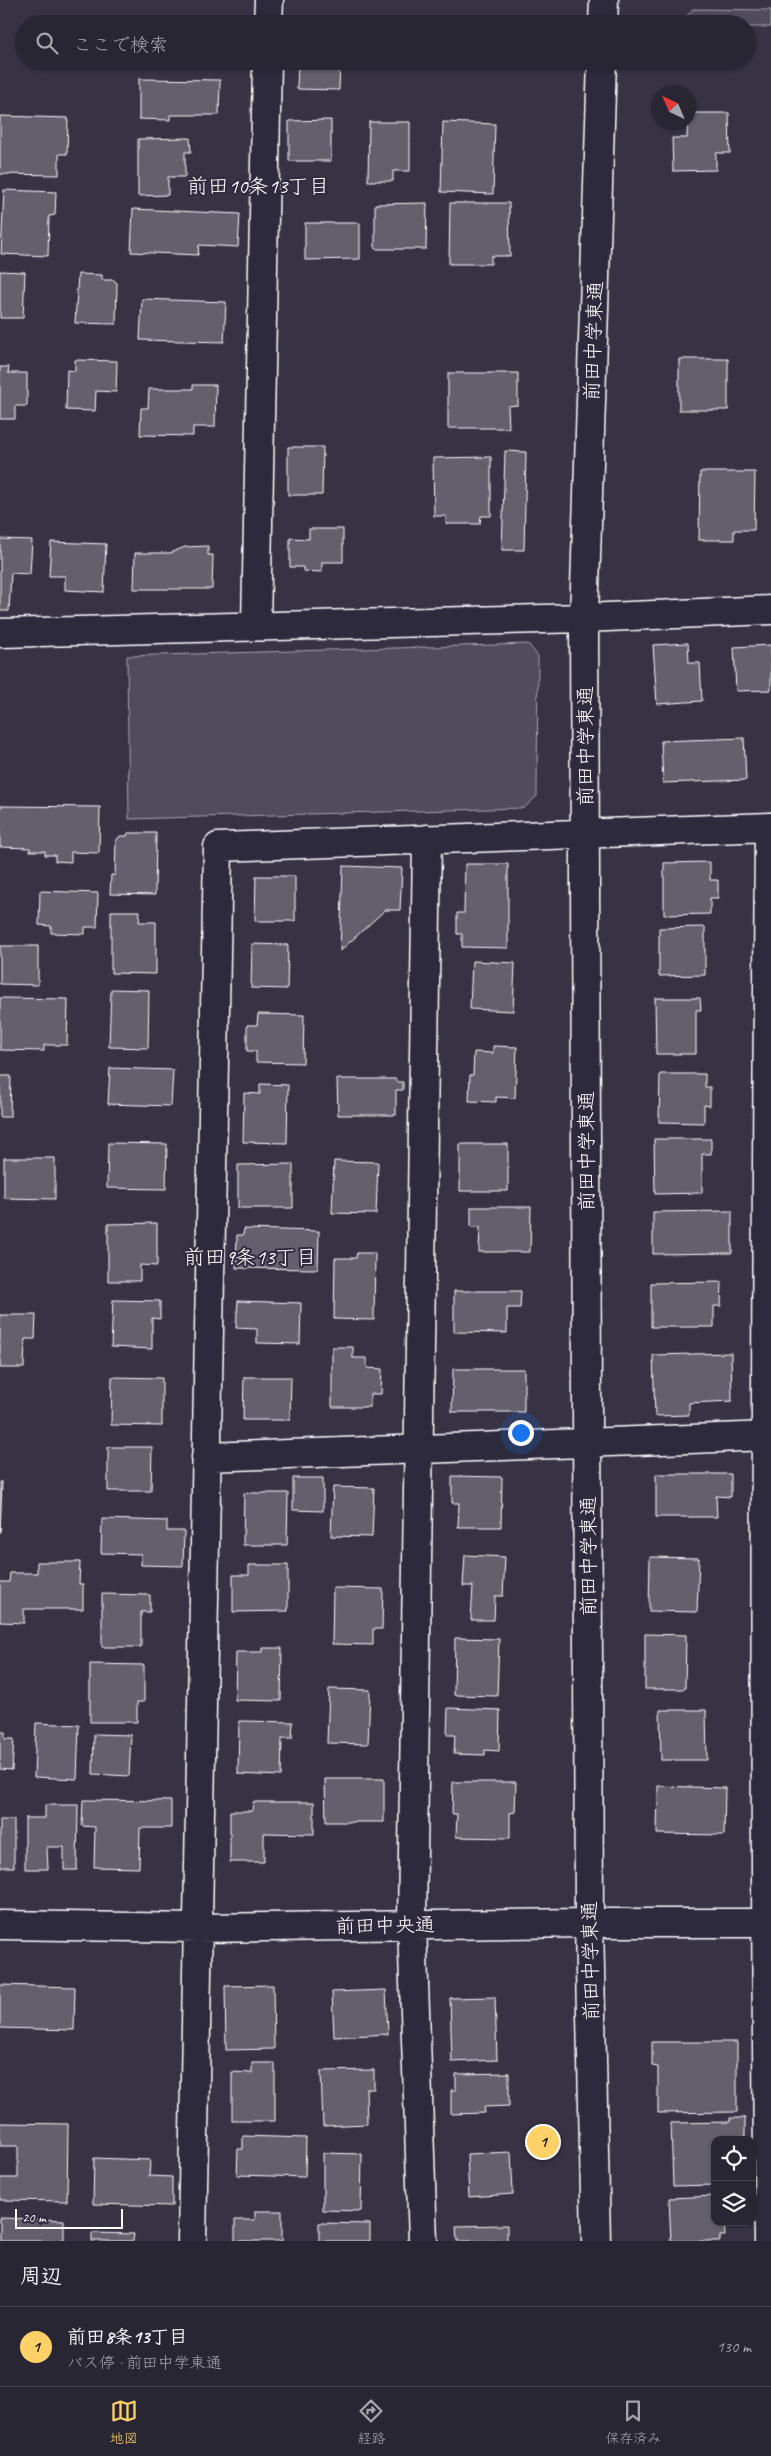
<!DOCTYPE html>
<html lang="ja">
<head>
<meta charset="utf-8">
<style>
  :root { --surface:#292634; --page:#312e3c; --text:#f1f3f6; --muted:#a5a5ac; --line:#45434f; --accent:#ffd166 }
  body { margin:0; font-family:Caveat,"Klee One",sans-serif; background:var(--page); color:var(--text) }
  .controls { position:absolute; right:15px; bottom:15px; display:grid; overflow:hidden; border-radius:10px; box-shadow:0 1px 4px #0004 }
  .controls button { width:45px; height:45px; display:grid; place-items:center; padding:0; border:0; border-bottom:1px solid var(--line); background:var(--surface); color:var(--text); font:25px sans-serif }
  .compass { position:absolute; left:651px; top:85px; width:45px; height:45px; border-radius:50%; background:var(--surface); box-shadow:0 1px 4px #0004; rotate:316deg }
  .scale { position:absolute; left:15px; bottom:12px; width:108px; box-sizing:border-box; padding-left:5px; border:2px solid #fff; border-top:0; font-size:14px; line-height:18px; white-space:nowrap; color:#fff; -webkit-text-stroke:4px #2f2a3d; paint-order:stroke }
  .you { position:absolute; left:520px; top:1432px; width:18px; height:18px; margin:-12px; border:4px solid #fff; border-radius:50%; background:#1a73e8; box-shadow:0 0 0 8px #1a73e833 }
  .badge { display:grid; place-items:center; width:32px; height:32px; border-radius:50%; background:var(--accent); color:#111; font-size:16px; font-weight:700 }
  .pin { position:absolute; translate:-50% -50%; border:2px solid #fff; box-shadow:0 1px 5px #0006 }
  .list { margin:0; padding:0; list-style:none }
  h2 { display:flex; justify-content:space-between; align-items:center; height:65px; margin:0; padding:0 20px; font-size:21px }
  h2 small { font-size:16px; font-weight:400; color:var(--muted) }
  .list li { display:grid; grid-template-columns:32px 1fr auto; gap:15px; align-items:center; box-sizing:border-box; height:80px; padding:0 20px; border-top:1px solid var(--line) }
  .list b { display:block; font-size:19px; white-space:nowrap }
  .list p { margin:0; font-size:16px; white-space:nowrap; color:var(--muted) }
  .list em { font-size:16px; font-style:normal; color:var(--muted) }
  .icon { flex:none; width:28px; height:28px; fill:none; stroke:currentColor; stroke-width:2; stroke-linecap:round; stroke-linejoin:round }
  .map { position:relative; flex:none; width:771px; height:2241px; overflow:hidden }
  .search { position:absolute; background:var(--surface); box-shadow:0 1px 4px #0004; left:15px; right:15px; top:15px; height:55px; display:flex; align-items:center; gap:12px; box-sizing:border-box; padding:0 18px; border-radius:28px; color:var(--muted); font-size:19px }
  .sheet { height:145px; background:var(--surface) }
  nav { display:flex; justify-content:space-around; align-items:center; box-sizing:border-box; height:70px; border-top:1px solid var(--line); background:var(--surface); font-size:14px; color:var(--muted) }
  nav a { display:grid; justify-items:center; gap:2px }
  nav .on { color:var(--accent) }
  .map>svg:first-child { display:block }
  .green { fill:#514c5c; stroke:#a8a6ae }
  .building { fill:#635f6d; stroke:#fff }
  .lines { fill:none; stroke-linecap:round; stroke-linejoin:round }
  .minor-casing { stroke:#fff; stroke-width:31 }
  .minor { stroke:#2f2a3d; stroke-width:28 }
  .labels { text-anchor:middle; stroke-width:4; stroke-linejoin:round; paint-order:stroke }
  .street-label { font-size:20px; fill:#fff; stroke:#2f2a3d }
  .neighbourhood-label { font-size:21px; fill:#fff; stroke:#2f2a3d }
</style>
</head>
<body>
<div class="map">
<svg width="771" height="2241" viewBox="0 0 771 2241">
  <rect width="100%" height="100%" fill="#373345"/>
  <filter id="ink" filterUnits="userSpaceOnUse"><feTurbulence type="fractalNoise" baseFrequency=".02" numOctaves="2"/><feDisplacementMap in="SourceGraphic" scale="10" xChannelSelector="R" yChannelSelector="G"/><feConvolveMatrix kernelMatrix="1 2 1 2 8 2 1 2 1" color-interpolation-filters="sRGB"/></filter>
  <g filter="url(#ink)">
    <path class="green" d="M693,9l78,1v17h-24v-3h-68z
      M528,644l10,12 -1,140 -13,12 -395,11 -2,-163z"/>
    <path class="building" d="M227,61v1h-60v-1z
      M298,61h42l-1,29 -42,-1z
      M139,79l81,1 -1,35h-49v5l-31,-1z
      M688,113h41l1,40h-14v17l-43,1 -1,-33h15z
      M0,116l68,2 -1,36h-8v21l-59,-1z
      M331,120v41h-42v-40z
      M369,122h41v49h-17v10h-25z
      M443,122l52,2 -2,70 -52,-2z
      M190,138l1,14h-6v25h-17v18l-30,1v-57z
      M4,190l52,2 -1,23 -6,1 -1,40 -47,-2z
      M427,203l-1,46h-51v-45z
      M450,203h59l1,53h-19v8h-42z
      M133,209l107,5 -2,33 -39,-2 -1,10 -67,-3z
      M305,223h55v36l-55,1z
      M0,271l25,1 -2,46h-23z
      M78,274l24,1v5h12l3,3 -1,41 -41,-1z
      M142,299l84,3 -2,40 -84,-2z
      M679,359h49v51h-49z
      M75,360l42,1 -1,31 -20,-1 -1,20 -29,-1 1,-40 8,1z
      M0,367h9l-1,6h19v33h-12v13h-15z
      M448,373h70v32l-10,1 1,22h-61z
      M193,385h23l-1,42h-22v9l-53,-1 1,-27h7l1,-19h44z
      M288,447h35l-1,48h-34z
      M505,451l21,1 -2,98h-22z
      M491,457v59h-10l-1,8h-34v-8h-12l-1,-58z
      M700,472h55l-1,58h-20v10h-35z
      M309,529h34v33h-21v10l-19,-1v-4h-13v-29l19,1z
      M0,539l32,1 -2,34 -19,-1 -2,38h-9z
      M51,542l55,2 -2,48 -39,-2v-14h-16z
      M208,546v9h5l-1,34h-78l1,-36h35l15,-6z
      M688,643l1,20h11l2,38 -45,3 -4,-59z
      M771,645v45l-35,1 -2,-44z
      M744,738l2,42 -83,3 -2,-42z
      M0,806l100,1 -1,46 -28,-1v10l-16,-1v-6h-10v-4h-15v-3l-30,-1z
      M128,833h28l-1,62 -45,-1 1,-19h4l1,-34 4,-5h7z
      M710,862v18h8v18h-8v16l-46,1v-52z
      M465,864h43v84l-46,-1v-13h-5v-21h7z
      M343,866l59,2 -2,42h-15l-45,41z
      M256,876h39v45h-40z
      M40,891l58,2 -1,34h-12v7l-34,-1v-7l-12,-1z
      M111,911h29l-1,11h17v52l-45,-1z
      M705,927v48l-46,1v-48z
      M252,944l36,1 -1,44 -36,-1z
      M0,946h38v39l-38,-1z
      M472,961l43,2 -2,48 -43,-2z
      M111,989l38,1 -1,58 -39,-1z
      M0,998l68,1 -1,46h-23v6l-44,-1z
      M655,998h45l1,12h-5v44h-40z
      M258,1014l46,1 -1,48 -47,-1v-11h-9v-26h10z
      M493,1046l24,1 -2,51 -19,-1v5l-27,-1 1,-26h3l1,-23 19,1z
      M110,1068l63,2 -2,36 -63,-2z
      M660,1074h45v13h5v19l-6,-1v18l-45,-1z
      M0,1076h11l-1,41h-10z
      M337,1079h59v3h7v8h-7v25h-58z
      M260,1084l28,1 -1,58 -44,-1 1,-49 16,1z
      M654,1139h57v15h-9v39l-47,1z
      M108,1143l59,1 -1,45 -59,-1z
      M460,1144h48v47h-48z
      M4,1158h51v41l-51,-1z
      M334,1161l44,1 -2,52 -44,-1z
      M293,1164v44h-55v-43z
      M471,1207h60l-1,45h-51l1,-25h-9z
      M732,1211v42l-79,1v-42z
      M157,1223v43l-17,-1v16h-32v-57z
      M244,1229l75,2 -1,38 -82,-1 1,-33h6z
      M357,1253h18l-1,67 -40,-1 1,-61h21z
      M722,1282l-1,24h-7v21h-63v-44z
      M454,1291h67l-1,17h-13v25l-53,-1z
      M113,1300l47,1v18l-8,-1v31l-41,-2z
      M238,1301l63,2 -1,41 -43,-1v-14l-21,-1z
      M0,1315h36l-1,24h-10l-1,29h-24z
      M332,1347h21v11h14v10l15,1 -1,25h-11v13h-38z
      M731,1353l1,48 -43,2v12l-34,1 -2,-61z
      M453,1369h71v43h-72z
      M112,1377l50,1v48l-51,-1z
      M244,1377h47l-1,43h-47z
      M108,1447h44l-1,44h-43z
      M656,1474h75v23l-15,-1 1,21h-61z
      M452,1476l50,1 -1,50h-43l1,-24h-7z
      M293,1478h30v33l-30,-1z
      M0,1482h2l-2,51z
      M333,1487l41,1 -2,49 -41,-1z
      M244,1493h44l-1,52h-44z
      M102,1519l65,2v10h17l-1,35 -42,-1v-11l-40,-1z
      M465,1555l40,2 -2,39h-8l-1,24h-23l2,-34h-10z
      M650,1557l49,1 -2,54 -48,-1z
      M37,1562h43l-1,22h4v25h-59v14l-24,-1v-40h9l1,-9h27z
      M249,1565h39v46l-55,1v-37h16z
      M333,1588l50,1 -1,40h-9v16l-41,-1z
      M102,1594l48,1v17h-9v35h-39z
      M645,1634l41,1 -1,54h-40z
      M455,1638l44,1 -2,57 -43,-1z
      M262,1648h20l-1,53 -46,-1 1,-48h26z
      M90,1664l54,1v37h-7v20h-47z
      M329,1689l41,1 -2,54 -41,-1z
      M448,1708l52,2 -1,41 -14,-1v5l-31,-1 1,-19h-8z
      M660,1710h46l1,50h-46z
      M239,1721l54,1 -1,16h-10l-1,38 -43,-2z
      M36,1723l43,2 -2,54 -43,-2z
      M0,1732h5v7h9l-2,31 -12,-1z
      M94,1734l37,1 -2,41 -36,-2z
      M325,1779h59v43h-58z
      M453,1782h63l-1,30 -5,1v25l-54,-1 1,-23h-5z
      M658,1786l67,2 -1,47 -67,-1z
      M83,1800l88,1v27h-31l-1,40 -45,-1 1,-40 -13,-1z
      M253,1802h61v32l-50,-1v29h-34v-51h22z
      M45,1805h33l-1,65h-13v-23h-17l1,22h-23v-51h20z
      M0,1820h14v47h-14z
      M0,1985l75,2 -1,43 -74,-2z
      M273,1985l1,64 -48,1 -1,-64z
      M386,1990l2,44 -54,3 -2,-45z
      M495,1997l2,63 -45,2 -2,-64z
      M652,2042h85v70l-79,1v-46l-6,-1z
      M252,2063h23v58h-43v-49l20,1z
      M374,2070v19h-8l1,35 -44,2 -2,-55z
      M509,2073v33l-25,1 1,6 -34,1v-24h5v-16z
      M730,2118h15v22h-30v45l-42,1 -2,-63 59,-1z
      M0,2123l68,1 -1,77 -67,-1v-22h18v-32h-18z
      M243,2136l63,2 -1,39 -68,-2 1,-26h5z
      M511,2152l2,42 -44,3 -2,-43z
      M323,2153l39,1 -1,57 -38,-1z
      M94,2158l56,2 -1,16 23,1v29l-79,-2z
      M715,2196v26h9l1,14h-5v5h-49l-2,-43z
      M255,2211h27v30h-47v-21h20z
      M0,2218l64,2v21h-64z
      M319,2223l51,1v17h-51z
      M507,2225v16h-50l-1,-15z
      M92,2233l42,1 -1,7h-41z"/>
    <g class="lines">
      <g class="minor-casing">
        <path id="minor" d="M268,24l1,-24
          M603,24l1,-24
          M256,626l11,-565
          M0,633l584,-15 187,-8
          M206,1457l565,-21
          M0,1925l197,3 392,-5h182
          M192,2241l26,-1394 553,-20
          M423,2241l-11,-316 15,-1086
          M596,2241l-7,-318 -5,-1305 18,-557
          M769,2241c-6,-471 -3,-943 0,-1414"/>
      </g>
      <use href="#minor" class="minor"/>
    </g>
  </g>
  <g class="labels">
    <g class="street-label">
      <text transform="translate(593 341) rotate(-88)" y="7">前田中学東通</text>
      <text transform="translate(585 746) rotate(-90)" y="7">前田中学東通</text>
      <text transform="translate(586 1151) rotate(-90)" y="7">前田中学東通</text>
      <text transform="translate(588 1556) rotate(-90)" y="7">前田中学東通</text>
      <text transform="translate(385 1925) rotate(-1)" y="7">前田中央通</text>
      <text transform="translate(590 1961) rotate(-91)" y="7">前田中学東通</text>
    </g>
    <g class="neighbourhood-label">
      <text x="258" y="193">前田10条13丁目</text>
      <text x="250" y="1264">前田9条13丁目</text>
    </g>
  </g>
</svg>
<div class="controls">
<button><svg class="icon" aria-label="locate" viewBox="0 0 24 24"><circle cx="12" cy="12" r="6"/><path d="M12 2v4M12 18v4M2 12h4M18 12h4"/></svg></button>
<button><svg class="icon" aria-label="layers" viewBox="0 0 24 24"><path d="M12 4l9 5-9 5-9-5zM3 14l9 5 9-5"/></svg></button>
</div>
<svg class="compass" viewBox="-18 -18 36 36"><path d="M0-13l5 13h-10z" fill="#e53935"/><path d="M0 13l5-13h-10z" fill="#a5a5ac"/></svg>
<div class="scale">20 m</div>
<div class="you"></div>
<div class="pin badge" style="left:543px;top:2142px">1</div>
<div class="search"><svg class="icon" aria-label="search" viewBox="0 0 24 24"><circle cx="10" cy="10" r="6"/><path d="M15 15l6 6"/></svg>ここで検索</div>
</div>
<section class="sheet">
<h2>周辺<small></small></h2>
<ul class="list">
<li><span class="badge">1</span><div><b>前田8条13丁目</b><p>バス停 · 前田中学東通</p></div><em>130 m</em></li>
</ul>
</section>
<nav>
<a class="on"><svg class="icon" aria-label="map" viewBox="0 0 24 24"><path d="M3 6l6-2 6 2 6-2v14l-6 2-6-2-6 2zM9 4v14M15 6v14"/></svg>地図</a>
<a><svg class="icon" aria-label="directions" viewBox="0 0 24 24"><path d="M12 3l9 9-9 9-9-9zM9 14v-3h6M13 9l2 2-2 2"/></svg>経路</a>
<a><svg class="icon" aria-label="saved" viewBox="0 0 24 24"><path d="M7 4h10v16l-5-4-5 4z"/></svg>保存済み</a>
</nav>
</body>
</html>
